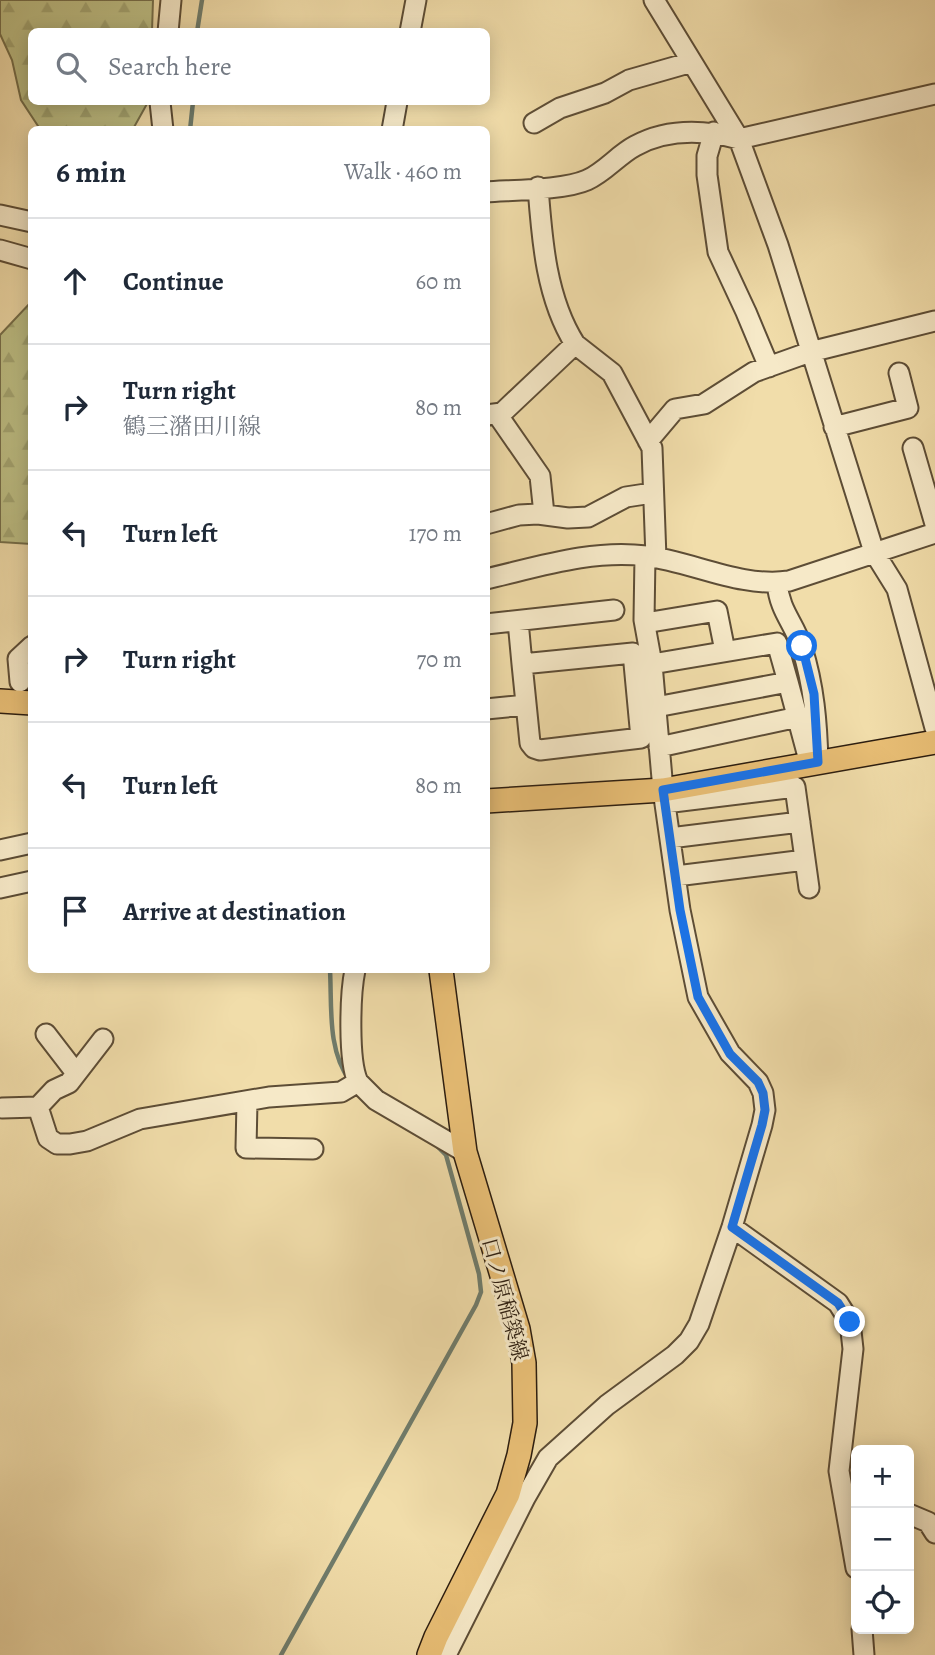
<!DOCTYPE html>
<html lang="en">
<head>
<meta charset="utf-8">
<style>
  :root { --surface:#fff; --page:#f6f6f7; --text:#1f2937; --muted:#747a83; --line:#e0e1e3 }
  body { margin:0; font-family:Alegreya,"Noto Serif JP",serif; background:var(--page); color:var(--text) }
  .controls { position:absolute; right:21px; bottom:21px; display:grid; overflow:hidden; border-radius:10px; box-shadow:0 4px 18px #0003 }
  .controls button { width:63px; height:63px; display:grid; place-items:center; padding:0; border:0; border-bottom:2px solid var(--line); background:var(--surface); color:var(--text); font:35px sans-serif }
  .stop { position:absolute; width:21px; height:21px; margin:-16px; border:5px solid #1a73e8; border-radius:50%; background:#fff }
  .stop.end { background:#1a73e8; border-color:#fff; box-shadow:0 2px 7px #0008 }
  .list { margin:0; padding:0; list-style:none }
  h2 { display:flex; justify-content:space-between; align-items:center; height:91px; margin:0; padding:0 28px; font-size:30px }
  h2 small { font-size:23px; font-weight:400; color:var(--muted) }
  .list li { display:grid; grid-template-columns:46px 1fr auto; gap:21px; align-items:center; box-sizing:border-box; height:126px; padding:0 28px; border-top:2px solid var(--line) }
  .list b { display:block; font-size:26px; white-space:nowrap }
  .list p { margin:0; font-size:23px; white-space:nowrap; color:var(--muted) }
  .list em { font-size:23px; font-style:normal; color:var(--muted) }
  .icon { flex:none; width:38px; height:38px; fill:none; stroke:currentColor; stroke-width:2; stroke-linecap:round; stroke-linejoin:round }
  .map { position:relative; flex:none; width:935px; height:1655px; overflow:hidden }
  .search { position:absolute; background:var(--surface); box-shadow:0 4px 18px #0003; left:28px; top:28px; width:462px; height:77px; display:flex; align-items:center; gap:18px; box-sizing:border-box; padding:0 24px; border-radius:10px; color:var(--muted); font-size:26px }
  .panel { position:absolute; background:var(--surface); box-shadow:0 4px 18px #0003; left:28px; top:126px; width:462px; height:847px; border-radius:10px }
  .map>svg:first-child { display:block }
  .forest { fill:url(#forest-firs); stroke:#756e4a; stroke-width:2 }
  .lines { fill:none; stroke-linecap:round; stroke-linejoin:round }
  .stream { stroke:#6f7c6c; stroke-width:4.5 }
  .minor-casing { stroke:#5d4d36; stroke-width:23 }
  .major-casing { stroke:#2c1d0f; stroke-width:26 }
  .minor { stroke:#f6e9c8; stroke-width:19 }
  .major { stroke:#e8be75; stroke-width:23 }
  .route { stroke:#1a73e8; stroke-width:9 }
  .labels { text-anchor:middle; stroke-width:6; stroke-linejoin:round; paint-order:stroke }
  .street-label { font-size:21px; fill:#2c1d0f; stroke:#f6e9c8 }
</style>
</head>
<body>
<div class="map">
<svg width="935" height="1655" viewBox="0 0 935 1655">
  <defs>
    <pattern id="forest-firs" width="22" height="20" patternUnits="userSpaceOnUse" patternTransform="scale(1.75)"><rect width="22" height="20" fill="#bec086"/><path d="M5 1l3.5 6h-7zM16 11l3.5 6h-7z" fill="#a3a572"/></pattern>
  </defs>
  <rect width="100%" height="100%" fill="#f1ddaa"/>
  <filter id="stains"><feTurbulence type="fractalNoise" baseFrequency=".00286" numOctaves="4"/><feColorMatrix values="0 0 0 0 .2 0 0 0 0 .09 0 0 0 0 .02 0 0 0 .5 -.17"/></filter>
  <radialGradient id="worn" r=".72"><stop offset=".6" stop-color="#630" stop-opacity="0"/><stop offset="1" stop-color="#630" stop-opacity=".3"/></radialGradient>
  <path class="forest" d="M0,0h153l-1,31 -120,1v70h116l-15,27h-93l-19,-29 -9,-40 -12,-26z
    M31,302v242l-31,-2v-207z"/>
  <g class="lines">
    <path class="stream" d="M197,32l5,-32
      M190,130l3,-28
      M330,970c2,36 -3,80 20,111
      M281,1655l195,-350 5,-13 -2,-18 -33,-119 -9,-9"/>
    <g class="minor-casing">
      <path id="minor" d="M654,0l85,139 39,106 96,307 23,37 38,139
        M168,32l3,-32
        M410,32l6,-32
        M160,102l3,28
        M534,123l26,-15 45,-15 24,-13 63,-18
        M392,130l5,-28
        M714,132l-7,24v19l11,77 28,60 23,55
        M538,187c4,53 8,111 37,157
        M486,192c27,-2 79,-2 101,-12 18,-8 31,-25 48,-34 33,-18 70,-16 104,-7l196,-45
        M0,215l32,7
        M0,250l32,9
        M497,414l43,62 4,38
        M486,415l16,-2 73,-69 37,29 40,75 4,110
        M834,427l74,-19 -9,-35
        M648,441l27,-32 29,-5 50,-32 56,-20 125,-31
        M913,448l22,76
        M486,524l33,-9 19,-1 30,4 20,-1 38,-20 26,-4
        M486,579c52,-12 107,-30 160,-23 47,6 95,32 143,25l146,-48
        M777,583c3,30 17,39 25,65 12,38 15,75 16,115
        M518,621l4,43
        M645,623l72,-12 8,40
        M486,624l128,-14
        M633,653l8,85 -101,12 -6,-2 -4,-5 -8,-79z
        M652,664l125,-21 11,39 -132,25
        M20,682l-2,-23 14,-13
        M788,682l22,82
        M486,709l40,-4
        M659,747l139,-30
        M665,803l130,-16 14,101
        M670,838l130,-16
        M0,850l32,-7
        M676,876l129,-16
        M0,888l32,-7
        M355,970c-5,24 -7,91 3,112
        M46,1034l30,39
        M103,1039l-34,44 -15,7 -16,17 10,31 9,6h13l17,-3 53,-22 129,-22 72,-5 17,-10 18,18 89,52
        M247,1102l-1,46 67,1
        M2,1108l36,-1
        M732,1227l106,76 12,19 3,27 -14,122 17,97
        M909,1514l19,8 7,11
        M862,1629l2,26
        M446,1655l79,-157 23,-40 59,-53 68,-50 14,-14 10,-17 33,-97 30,-102 3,-15 -2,-17 -5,-11 -28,-29 -32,-56 -18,-87 -17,-120 -11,-126 -8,-44 1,-64"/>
    </g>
    <g class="major-casing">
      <path id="major" d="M0,701l32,2
        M486,801l177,-11 272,-48
        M429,1655l7,-18 72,-143 11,-39 6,-32 -1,-60 -6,-34 -53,-177 -24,-182"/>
    </g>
    <use href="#minor" class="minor"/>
    <use href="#major" class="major"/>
  </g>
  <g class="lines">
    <path class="route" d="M802,646l12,48 4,68 -155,28 17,120 18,87 32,57 28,28 5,11 2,17 -3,15 -30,102 106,76 12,19"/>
  </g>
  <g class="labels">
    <g class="street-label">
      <text transform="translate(505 1299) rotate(75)" y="7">口ノ原稲築線</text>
    </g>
  </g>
  <rect width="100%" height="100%" filter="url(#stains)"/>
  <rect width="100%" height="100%" fill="url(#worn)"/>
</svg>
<div class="controls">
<button>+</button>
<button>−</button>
<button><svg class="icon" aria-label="locate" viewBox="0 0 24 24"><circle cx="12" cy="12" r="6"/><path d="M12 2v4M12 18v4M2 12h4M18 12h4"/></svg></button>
</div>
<div class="stop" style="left:802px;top:646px"></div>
<div class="stop end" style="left:850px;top:1322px"></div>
<div class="search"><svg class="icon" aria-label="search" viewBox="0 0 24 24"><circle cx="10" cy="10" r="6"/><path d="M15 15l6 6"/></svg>Search here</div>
<section class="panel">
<h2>6 min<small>Walk · 460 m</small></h2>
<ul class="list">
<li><svg class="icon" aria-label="ahead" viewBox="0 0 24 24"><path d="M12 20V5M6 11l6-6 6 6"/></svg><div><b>Continue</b></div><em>60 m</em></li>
<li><svg class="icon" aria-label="right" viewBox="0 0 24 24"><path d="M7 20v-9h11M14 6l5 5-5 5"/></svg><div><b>Turn right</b><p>鶴三潴田川線</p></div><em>80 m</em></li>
<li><svg class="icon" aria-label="left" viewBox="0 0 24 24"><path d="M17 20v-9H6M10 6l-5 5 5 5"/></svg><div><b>Turn left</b></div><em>170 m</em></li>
<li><svg class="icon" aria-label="right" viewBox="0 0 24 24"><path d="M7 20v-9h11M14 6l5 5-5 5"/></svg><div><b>Turn right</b></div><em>70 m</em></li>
<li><svg class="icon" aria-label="left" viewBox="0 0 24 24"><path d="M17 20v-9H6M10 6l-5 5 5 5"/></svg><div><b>Turn left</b></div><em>80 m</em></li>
<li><svg class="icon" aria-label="arrive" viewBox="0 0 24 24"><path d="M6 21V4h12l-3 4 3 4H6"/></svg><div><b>Arrive at destination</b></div></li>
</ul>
</section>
</div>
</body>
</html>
